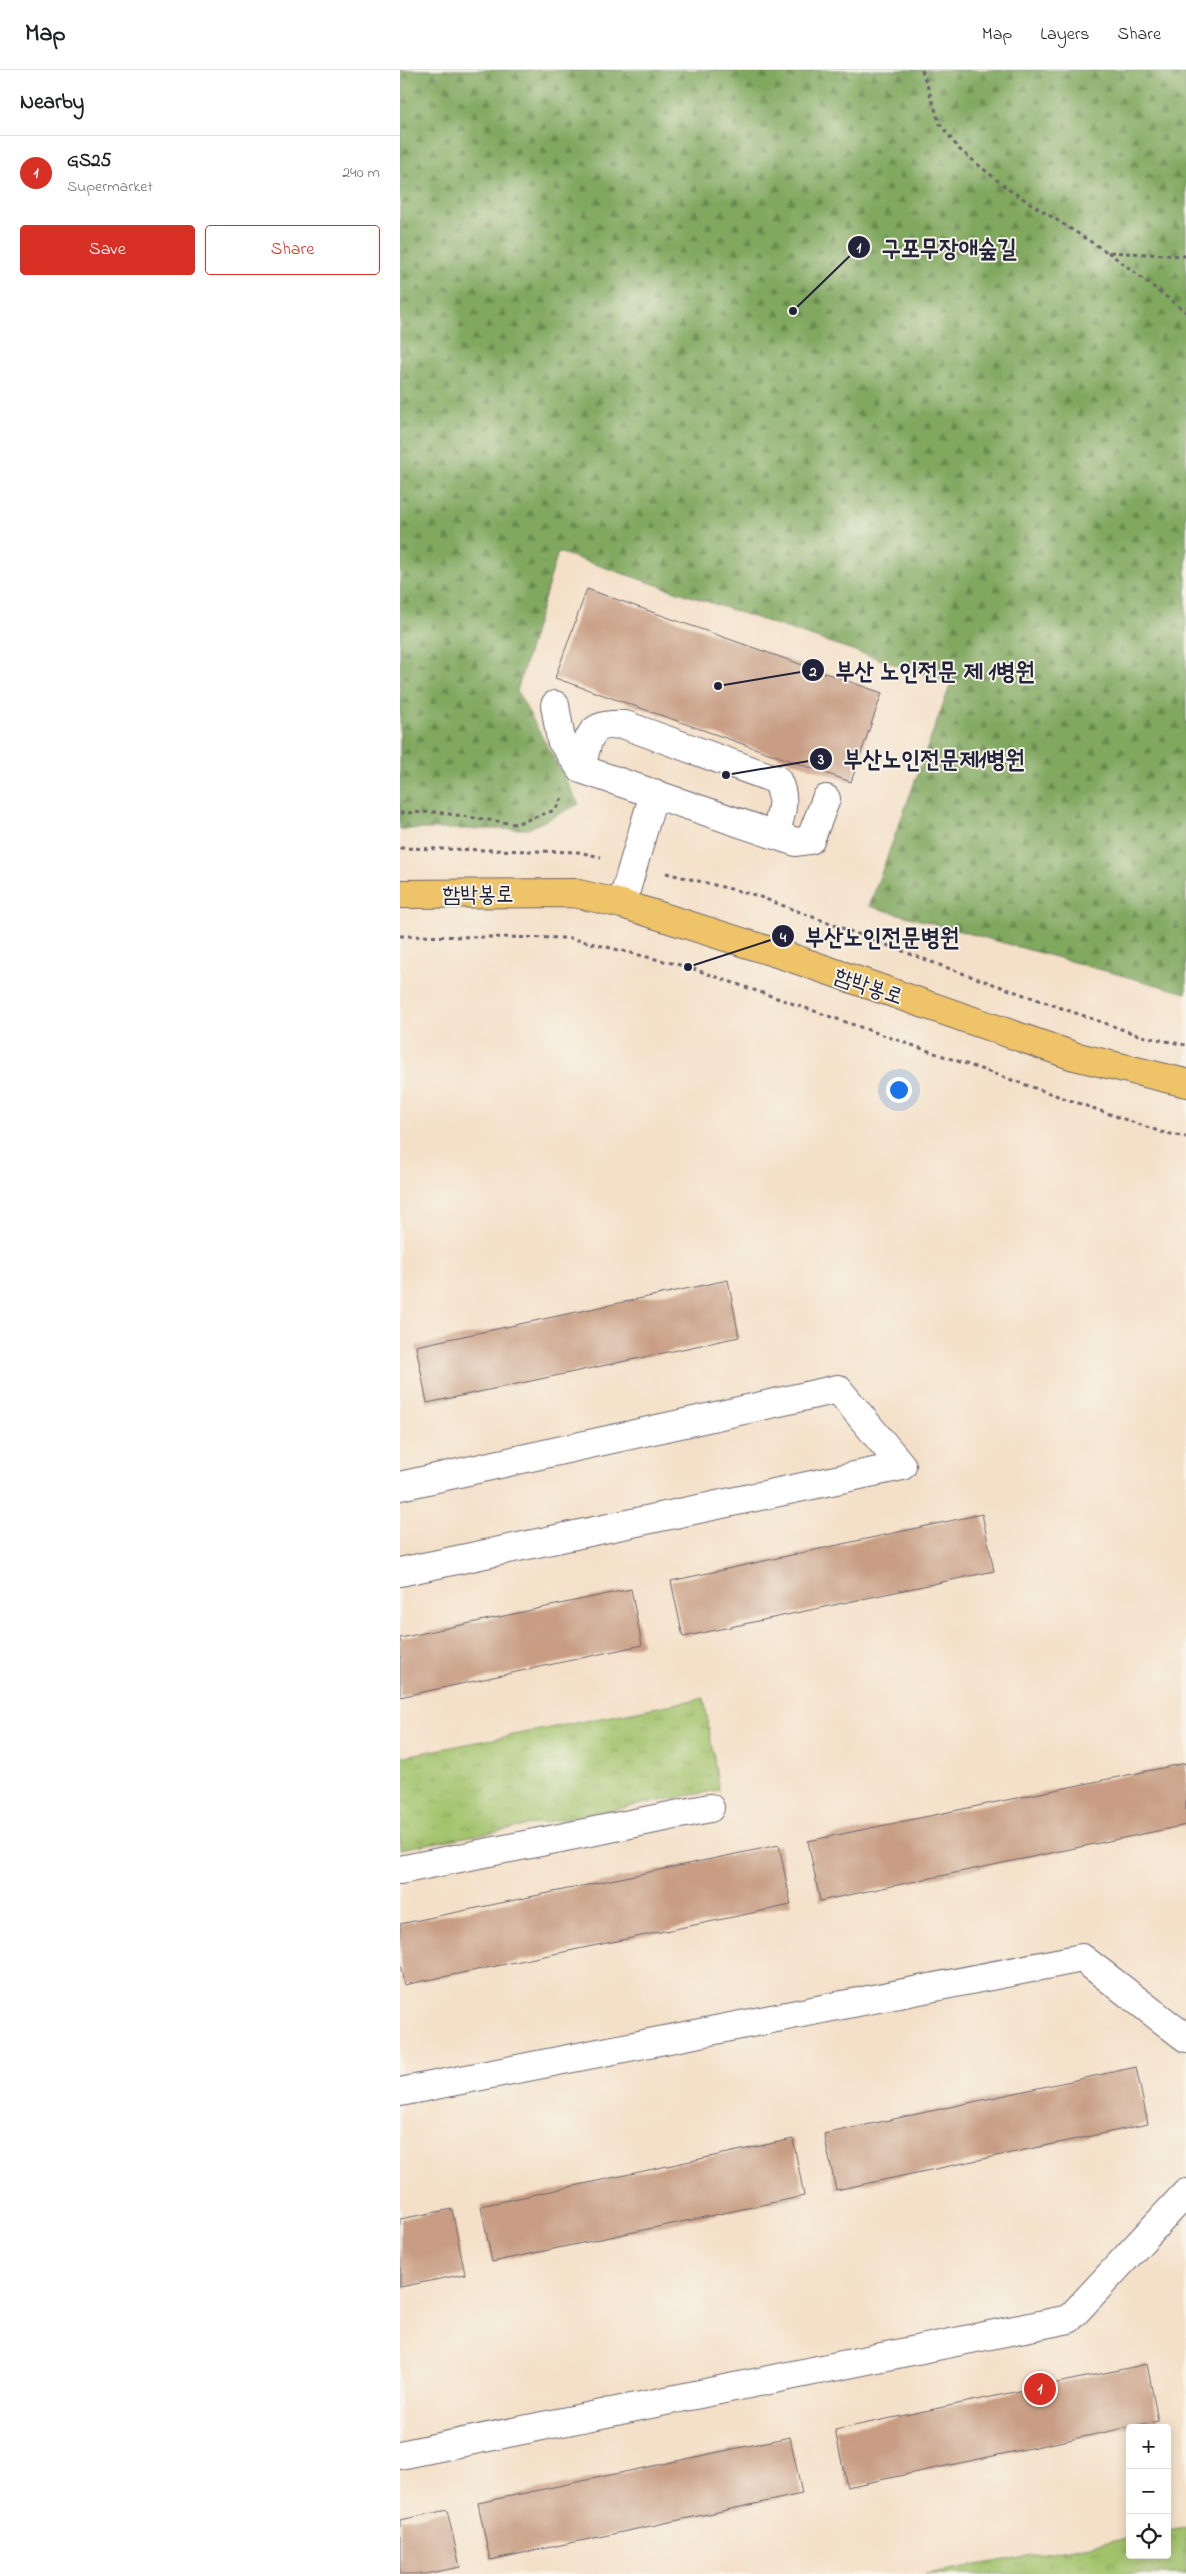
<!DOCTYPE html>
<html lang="en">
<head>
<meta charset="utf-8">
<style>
  :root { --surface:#fff; --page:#f6f6f6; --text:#202124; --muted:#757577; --line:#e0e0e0; --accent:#d93025 }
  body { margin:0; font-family:"Indie Flower","Poor Story",sans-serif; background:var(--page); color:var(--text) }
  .controls { position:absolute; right:15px; bottom:15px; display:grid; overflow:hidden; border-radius:5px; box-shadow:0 2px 12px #0003 }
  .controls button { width:45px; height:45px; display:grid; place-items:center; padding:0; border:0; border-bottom:1px solid var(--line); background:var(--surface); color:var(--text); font:25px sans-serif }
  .you { position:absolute; left:498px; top:1019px; width:18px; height:18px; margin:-12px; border:4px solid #fff; border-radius:50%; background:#1a73e8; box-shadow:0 0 0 8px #1a73e833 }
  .badge { display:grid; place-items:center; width:32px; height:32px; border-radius:50%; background:var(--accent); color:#fff; font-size:16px; font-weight:700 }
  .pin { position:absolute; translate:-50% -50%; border:2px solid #fff; box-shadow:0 1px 5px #0006 }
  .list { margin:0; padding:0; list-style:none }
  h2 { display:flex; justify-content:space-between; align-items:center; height:65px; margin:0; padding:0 20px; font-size:21px }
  h2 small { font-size:16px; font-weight:400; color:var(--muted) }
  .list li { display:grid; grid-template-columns:32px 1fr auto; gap:15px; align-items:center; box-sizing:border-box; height:75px; padding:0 20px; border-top:1px solid var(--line) }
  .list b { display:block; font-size:19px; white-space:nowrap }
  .list p { margin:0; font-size:16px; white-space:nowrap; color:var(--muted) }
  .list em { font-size:16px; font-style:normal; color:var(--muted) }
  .actions { display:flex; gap:10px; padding:15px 20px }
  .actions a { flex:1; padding:11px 0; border:1px solid var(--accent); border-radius:5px; text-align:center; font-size:18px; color:var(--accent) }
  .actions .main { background:var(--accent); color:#fff }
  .icon { flex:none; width:28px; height:28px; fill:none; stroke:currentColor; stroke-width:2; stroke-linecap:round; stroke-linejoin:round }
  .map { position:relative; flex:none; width:786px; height:2504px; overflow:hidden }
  header { display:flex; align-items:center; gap:30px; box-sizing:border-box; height:70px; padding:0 25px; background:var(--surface); border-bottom:1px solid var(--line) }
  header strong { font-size:24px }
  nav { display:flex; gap:28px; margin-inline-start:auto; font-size:18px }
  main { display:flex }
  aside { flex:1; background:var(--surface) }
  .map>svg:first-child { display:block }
  .grass { fill:url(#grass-tufts); stroke:#627252 }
  .forest { fill:url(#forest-firs); stroke:#51654c }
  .building { fill:#c89d83 }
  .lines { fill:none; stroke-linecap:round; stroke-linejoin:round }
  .minor-casing { stroke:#6c646c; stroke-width:30 }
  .major-casing { stroke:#6c646c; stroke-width:30 }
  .path { stroke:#6c646c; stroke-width:3; stroke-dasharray:4 4; stroke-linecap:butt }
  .minor { stroke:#fff; stroke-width:28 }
  .major { stroke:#efc469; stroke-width:28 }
  .labels { text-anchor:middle; stroke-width:4; stroke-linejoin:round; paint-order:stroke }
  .street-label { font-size:22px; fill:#22223b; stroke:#f7f3e8 }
  .leader { fill:none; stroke:#22223b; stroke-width:2 }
  .callout-dot { fill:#22223b; stroke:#f7f3e8; stroke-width:2 }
  .mark-label { font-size:15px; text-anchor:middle; font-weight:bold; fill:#fff }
  .callout-label { font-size:24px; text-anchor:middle; font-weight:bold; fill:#22223b; stroke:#f7f3e8; stroke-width:4; stroke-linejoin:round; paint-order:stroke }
</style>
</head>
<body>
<header>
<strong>Map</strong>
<nav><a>Map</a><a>Layers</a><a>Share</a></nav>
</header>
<main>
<aside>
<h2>Nearby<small></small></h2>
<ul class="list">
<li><span class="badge">1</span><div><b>GS25</b><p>Supermarket</p></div><em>240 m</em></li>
</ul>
<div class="actions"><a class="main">Save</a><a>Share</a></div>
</aside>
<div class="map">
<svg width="786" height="2504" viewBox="0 0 786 2504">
  <defs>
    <pattern id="grass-tufts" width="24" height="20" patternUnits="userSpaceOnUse" patternTransform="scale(1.25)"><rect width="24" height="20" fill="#a1c26a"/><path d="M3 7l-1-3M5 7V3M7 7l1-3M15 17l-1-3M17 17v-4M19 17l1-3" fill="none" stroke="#8aa65d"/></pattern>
    <pattern id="forest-firs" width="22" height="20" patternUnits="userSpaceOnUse" patternTransform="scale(1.25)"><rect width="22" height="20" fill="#80a85e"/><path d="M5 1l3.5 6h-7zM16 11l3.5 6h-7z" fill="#68884f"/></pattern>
  </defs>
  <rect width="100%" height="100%" fill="#f7f3e8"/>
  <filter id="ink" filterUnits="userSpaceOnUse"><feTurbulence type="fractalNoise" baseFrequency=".02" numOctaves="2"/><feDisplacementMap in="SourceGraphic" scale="10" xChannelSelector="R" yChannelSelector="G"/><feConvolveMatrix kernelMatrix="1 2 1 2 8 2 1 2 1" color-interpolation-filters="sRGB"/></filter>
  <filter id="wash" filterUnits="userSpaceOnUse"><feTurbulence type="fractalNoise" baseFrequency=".0096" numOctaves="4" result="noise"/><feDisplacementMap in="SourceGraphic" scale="20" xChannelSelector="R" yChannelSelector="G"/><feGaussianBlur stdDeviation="1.12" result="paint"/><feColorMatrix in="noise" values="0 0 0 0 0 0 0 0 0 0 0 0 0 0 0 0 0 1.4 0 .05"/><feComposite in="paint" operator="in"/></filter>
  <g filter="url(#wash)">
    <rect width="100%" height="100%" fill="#f4e0c8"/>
    <path class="grass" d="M304,1628l15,92 -319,59v-92z
      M786,2458v46h-261l205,-36v17h37v-24z"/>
    <path class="forest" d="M0,0h786v923l-317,-87 82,-223 -393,-131 -41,139 62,113 -51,25h-128z"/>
    <g id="blocks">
      <path class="building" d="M187,519l295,104 -31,89 -296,-104z
        M328,1210l11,57 -312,66 -11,-57z
        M582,1444l12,57 -311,66 -12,-56z
        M231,1519l11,56 -242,52v-59z
        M786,1693v62l-366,76 -12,-60z
        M379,1775l12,60 -387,80 -4,-22v-39z
        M736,1997l12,57 -312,66 -12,-56z
        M393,2069l11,57 -312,66 -11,-56z
        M52,2139l13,65 -65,13v-68z
        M747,2294l11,57 -311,66 -12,-57z
        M390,2367l12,57 -312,66 -12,-57z
        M47,2440l13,57 -34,7h-26v-54z"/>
    </g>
  </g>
  <g filter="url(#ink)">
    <use href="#blocks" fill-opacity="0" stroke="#6c646c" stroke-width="1"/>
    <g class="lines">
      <g class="minor-casing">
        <path id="minor" d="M155,635l6,35 20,29 215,73 14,-2 16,-41
          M181,699c8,-32 6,-47 44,-44l152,55c10,19 4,35 -2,55
          M222,834l32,-111
          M0,1416l438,-97 64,77 -502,106
          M0,1800l310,-62
          M0,2022l682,-134 104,80
          M0,2385l669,-136 117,-126"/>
      </g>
      <g class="major-casing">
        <path id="major" d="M0,824l174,-1 48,11 173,55 279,97 112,27"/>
      </g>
      <path class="path" d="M522,0l18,54 19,25 49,40 99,63 79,4
        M708,182l78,60
        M0,743l36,-1 79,12 40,-14 8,-14
        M0,778l178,4 23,5
        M266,803l89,22 187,71 199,70 45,9
        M0,866l170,2 118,29 473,165 25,5"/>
      <use href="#minor" class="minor"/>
      <use href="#major" class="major"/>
    </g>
  </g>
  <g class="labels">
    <g class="street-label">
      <text x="78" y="831">함박봉로</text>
      <text transform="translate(469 915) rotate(19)" y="8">함박봉로</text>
    </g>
  </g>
  <path class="leader" d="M393 241L459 177M318 616L413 600M326 705L421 689M288 897L383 866"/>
  <g class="callout-dot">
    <circle cx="393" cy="241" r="5"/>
    <circle cx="318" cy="616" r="5"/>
    <circle cx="326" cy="705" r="5"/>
    <circle cx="288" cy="897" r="5"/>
    <circle cx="459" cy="177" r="12"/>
    <circle cx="413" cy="600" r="12"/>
    <circle cx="421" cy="689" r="12"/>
    <circle cx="383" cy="866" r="12"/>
  </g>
  <g class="mark-label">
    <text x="459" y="182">1</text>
    <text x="413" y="606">2</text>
    <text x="421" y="694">3</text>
    <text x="383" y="872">4</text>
  </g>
  <g class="callout-label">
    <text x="549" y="186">구포무장애숲길</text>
    <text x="535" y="609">부산 노인전문 제 1병원</text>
    <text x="534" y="697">부산노인전문제1병원</text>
    <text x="482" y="875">부산노인전문병원</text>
  </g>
</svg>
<div class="controls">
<button>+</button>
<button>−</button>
<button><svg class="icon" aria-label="locate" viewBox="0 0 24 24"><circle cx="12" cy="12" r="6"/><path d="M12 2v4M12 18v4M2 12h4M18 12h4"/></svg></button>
</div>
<div class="you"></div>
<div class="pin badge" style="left:640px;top:2319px">1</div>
</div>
</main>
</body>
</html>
